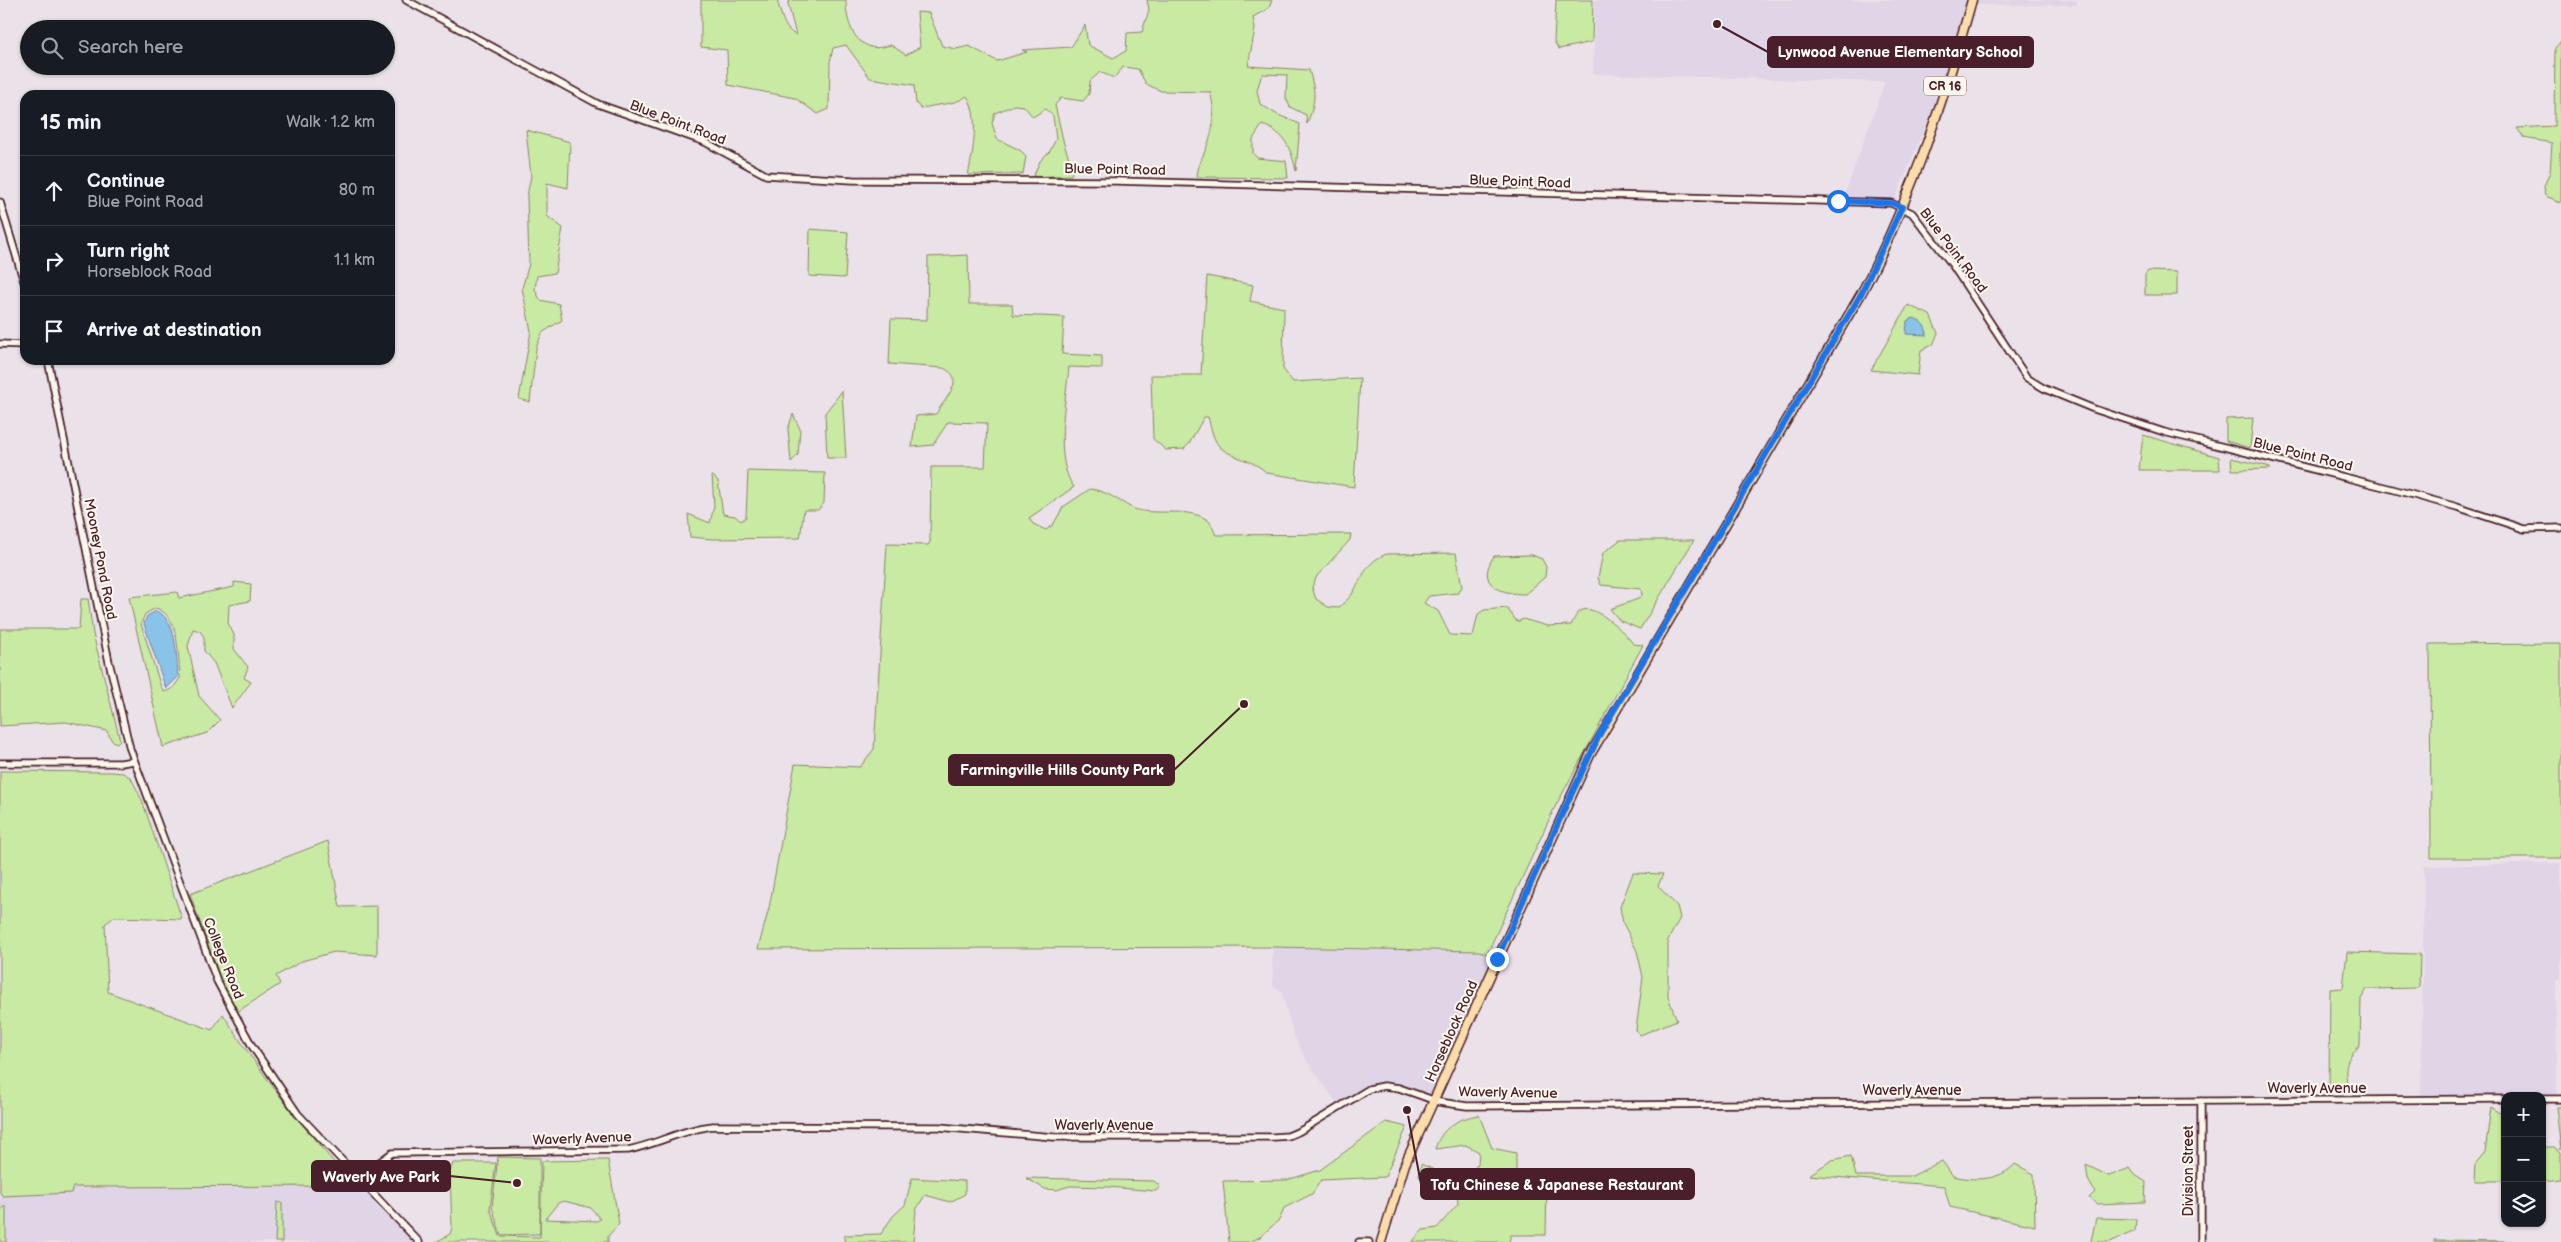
<!DOCTYPE html>
<html lang="en">
<head>
<meta charset="utf-8">
<style>
  :root { --surface:#171b24; --page:#242831; --text:#f1f3f6; --muted:#9ea1a6; --line:#363941 }
  body { margin:0; font-family:"Balsamiq Sans",sans-serif; background:var(--page); color:var(--text) }
  .controls { position:absolute; right:15px; bottom:15px; display:grid; overflow:hidden; border-radius:10px; box-shadow:0 1px 4px #0004 }
  .controls button { width:45px; height:45px; display:grid; place-items:center; padding:0; border:0; border-bottom:1px solid var(--line); background:var(--surface); color:var(--text); font:25px sans-serif }
  .stop { position:absolute; width:15px; height:15px; margin:-11px; border:4px solid #1a73e8; border-radius:50%; background:#fff }
  .stop.end { background:#1a73e8; border-color:#fff; box-shadow:0 1px 5px #0008 }
  .list { margin:0; padding:0; list-style:none }
  h2 { display:flex; justify-content:space-between; align-items:center; height:65px; margin:0; padding:0 20px; font-size:21px }
  h2 small { font-size:16px; font-weight:400; color:var(--muted) }
  .list li { display:grid; grid-template-columns:32px 1fr auto; gap:15px; align-items:center; box-sizing:border-box; height:70px; padding:0 20px; border-top:1px solid var(--line) }
  .list b { display:block; font-size:19px; white-space:nowrap }
  .list p { margin:0; font-size:16px; white-space:nowrap; color:var(--muted) }
  .list em { font-size:16px; font-style:normal; color:var(--muted) }
  .icon { flex:none; width:28px; height:28px; fill:none; stroke:currentColor; stroke-width:2; stroke-linecap:round; stroke-linejoin:round }
  .map { position:relative; flex:none; width:2561px; height:1242px; overflow:hidden }
  .search { position:absolute; background:var(--surface); box-shadow:0 1px 4px #0004; left:20px; top:20px; width:375px; height:55px; display:flex; align-items:center; gap:12px; box-sizing:border-box; padding:0 18px; border-radius:28px; color:var(--muted); font-size:19px }
  .panel { position:absolute; background:var(--surface); box-shadow:0 1px 4px #0004; left:20px; top:90px; width:375px; height:275px; border-radius:15px }
  .map>svg:first-child { display:block }
  .built { fill:#e0d4e7 }
  .green { fill:#c9eaa3; stroke:#8a8467; fill-rule:evenodd }
  .water { fill:#89c3e8; stroke:#70819c }
  .lines { fill:none; stroke-linecap:round; stroke-linejoin:round }
  .tertiary-casing { stroke:#4a1f2b; stroke-width:9 }
  .primary-casing { stroke:#4a1f2b; stroke-width:11 }
  .tertiary { stroke:#fbf7ec; stroke-width:5.5 }
  .primary { stroke:#faddab; stroke-width:8 }
  .route { stroke:#1a73e8; stroke-width:6 }
  .labels { text-anchor:middle; stroke-width:4; stroke-linejoin:round; paint-order:stroke }
  .shield { fill:#fbf7ec; stroke:#7f6065; stroke-width:1 }
  .shield-label { font-size:12px; font-weight:bold; fill:#4a1f2b }
  .street-label { font-size:14px; fill:#4a1f2b; stroke:#fbf7ec }
  .leader { fill:none; stroke:#4a1f2b; stroke-width:2 }
  .callout-dot { fill:#4a1f2b; stroke:#fbf7ec; stroke-width:2 }
  .callout { fill:#4a1f2b; stroke:#4a1f2b; stroke-width:2 }
  .callout-label { font-size:15px; text-anchor:middle; font-weight:bold; fill:#fff }
</style>
</head>
<body>
<div class="map">
<svg width="2561" height="1242" viewBox="0 0 2561 1242">
  <rect width="100%" height="100%" fill="#ebe2e9"/>
  <filter id="ink" filterUnits="userSpaceOnUse"><feTurbulence type="fractalNoise" baseFrequency=".02" numOctaves="2"/><feDisplacementMap in="SourceGraphic" scale="10" xChannelSelector="R" yChannelSelector="G"/><feConvolveMatrix kernelMatrix="1 2 1 2 8 2 1 2 1" color-interpolation-filters="sRGB"/></filter>
  <g filter="url(#ink)">
    <path class="built" d="M1595,0h482v5h-101l-82,197 -51,-3 42,-117 -292,-8z
      M2561,863v116l-5,1 1,114 -136,2 3,-230z
      M1272,947l207,4 18,8 -64,142 -34,-13 -30,1 -30,17 -34,-48 -12,-25 -11,-40 -4,-5 -5,-1z
      M364,1182l55,60h-419v-55l355,-1z"/>
    <path class="green" d="M701,0h76c4,12 6,30 19,35l-8,-31 2,-4h56c0,18 5,41 25,47 6,2 15,-1 20,-2l15,10 14,-8 -3,-35 12,1 13,33 14,3 13,-3 28,15 30,-9 -5,-2 49,-3 14,-22 3,20 25,13 13,-7 1,-18 15,-1 7,-22 -2,-10h125l-3,8 -16,9 2,12 -7,37 61,4c7,24 7,30 -2,54l-1,-9 -16,-8 -4,-9 1,-23 -25,-1 -5,16 3,14 18,11 22,9 -4,47c-5,-22 -11,-39 -34,-46l-9,14v14l4,5 29,3 2,17 -91,-1c1,-11 4,-17 8,-26 9,-19 11,-40 5,-59l-49,-1 -15,-7 -8,-15 -15,-2 -9,11 -14,-6 -10,9 -1,13 -6,7 -22,-3 -6,7 9,39 9,26 -2,5 -38,2 7,-16 10,-10 6,-12 -3,-23 -8,-7 -12,8 -9,-11 -10,-1 -19,8 -3,10 5,16 23,11 6,6 -3,18 -55,1c5,-22 12,-59 -1,-79 -13,10 -31,7 -46,13l-5,-6 -2,-18 -44,-7 -24,-33 -13,3 -3,14 -1,47 -11,5 -23,-16 -67,-13 -1,-35 -26,-3z
      M1556,0h37l-1,42 -33,7 -5,-7z
      M2561,41v161l-16,-6 -1,-10 6,-14 2,-29 -28,-5 -7,-10 37,-2 1,-78z
      M526,130l44,12 -2,46 -21,-5v33l16,12 -8,45 -18,3 -2,13 5,11 19,4 3,16 -20,13 -6,15 -6,54 -11,-3 12,-68 -9,-43 7,-24 -2,-68 4,-20z
      M810,229l38,3 -3,46 -36,-2z
      M968,255l1,49h43l1,11 51,2 -2,37 40,2v12l-33,-1c-3,33 -16,93 5,120l-45,31 4,6 13,6 7,-5 10,-18 27,-18c17,2 27,11 42,19 20,9 53,-2 74,11 6,3 7,11 10,16l135,-1 -1,6 -33,36 -5,11 4,12 12,8 10,1c5,-5 11,-9 14,-14 11,-17 15,-34 35,-40l69,-1 6,34 -4,6 -29,3 -5,7 14,8 12,24 23,1 5,-22 6,-4 23,-2 10,14 6,-3 24,7 24,-1c3,-5 5,-13 12,-15 13,-5 43,23 50,34l10,1 -89,164 -67,145 -8,-3 -207,-4 -514,2 11,-41 26,-144 65,3 14,-18 13,-205 41,1 2,-3 1,-75h54l2,-44 -39,-1 -15,23 -21,2 4,-31 20,-2c8,-15 32,-36 7,-46l-54,-4 2,-45 36,1 1,-63z
      M2148,271l29,1v23h-32v-20z
      M1207,276l46,9 -3,16 34,7 -1,61 10,13 67,-4 -6,109 -87,-14c-13,-13 -31,-14 -45,-24 -9,-7 -11,-22 -14,-32h-4l-15,27 -5,5 -18,1 -13,-11 -2,-64h50z
      M1908,305l22,10 8,18 -5,12 -12,5 -3,25 -47,-5z
      M842,391l4,67h-19l-2,-45z
      M793,414l7,15 -2,26 -7,7 -3,-33z
      M2253,418l-3,30 -24,-7v-22z
      M2143,435l76,22 1,13h-81z
      M2231,458l36,8 4,3 -39,1z
      M748,471l77,2 -1,30 -6,7h-14l-4,28 -88,1 -22,-2 -2,-23 22,9 4,-17 -2,-31 6,6 5,33 12,2 6,5 5,-4z
      M1620,540h74l-54,89 -20,-8 -10,-12 28,-10 4,-4 -1,-6 -40,-4 -3,-7 5,-25z
      M1532,555l10,4 4,8 -1,10 -20,17c-25,0 -50,-10 -31,-38z
      M234,582l17,2 -1,17 -21,4 -1,18 6,12v14l14,18 -4,11 7,4 -19,26 -18,-45 -10,-12v-14l-4,-6 -7,-2 -5,17 11,50 21,24 -13,13 -44,14 -34,-150 48,-5 2,6 55,-11zM156,608c24,8 22,48 24,70l-7,10 -8,4 -4,-5 -20,-63 4,-10z
      M81,599h7l5,35 27,106 -3,3 -5,-2 -5,-10 -41,-9 -66,4v-97h79z
      M2561,643v215h-130l-1,-214z
      M0,771l112,1 11,1 8,5 11,22 40,119 -68,-2 -9,7 3,68 104,38 11,-16c38,61 84,119 132,172l-282,1 -2,6 -68,3 -3,-3z
      M328,841l12,66 37,-1v49l-43,-3 -32,9 -26,15 4,8 -43,28 -12,-21 -35,-97z
      M1633,873l30,1 -5,12 19,20 3,12 -12,22v57l9,23 -37,15 -4,-5 7,-53 -6,-26 -14,-28 -3,-16z
      M2347,952l73,2 -1,34 -52,1 -6,10 -1,47c-17,13 -15,24 -12,43l-19,1 1,-101 13,-1z
      M2491,1107l11,7 3,6v61h-30l1,-18 9,-11z
      M2556,1107h5v43z
      M1479,1115l13,33 24,5v31h31l-1,51h-35l-2,7h-97l11,-12 14,-2 21,-24 -1,-11 -38,-16 2,-13 26,12h19l12,-12 1,-12 -13,-7 -31,4c6,-21 23,-31 44,-34z
      M1386,1122l21,5 -22,50 -64,3 -9,14 -28,14 -4,11 -20,18 -10,5h-21l-6,-61 64,-1 33,-10z
      M2542,1147h12l7,6v26l-19,2z
      M1851,1156l5,20h56l30,-15 11,15c21,5 47,5 62,-12l19,10 1,52 -85,-19 -6,-21 -135,-11 23,-15z
      M498,1157l42,1v76l-39,1 -9,-28z
      M608,1160l11,64 -11,12v6h-172l14,-8 2,-6 -2,-55 3,-10h43l-6,46 10,27 40,1 2,-76zM564,1201l27,7 9,11 -3,2 -52,-2 13,-16z
      M2086,1165l23,11 21,-8 5,7 11,7 -1,20 -47,2 -9,-6 6,-6 -7,-12z
      M912,1178l53,3v13l-15,8 -25,-7 -9,15 -3,32h-69l1,-7 36,-1 12,-18 12,-11z
      M1026,1178l128,3 6,5 -4,5 -48,-4 -39,-1 -12,4 -12,-1z
      M277,1202l5,1v39h-7z
      M3,1207h3v35h-6v-30z
      M2096,1218l40,1 -1,12 -25,11h-17l-2,-1z
      M2434,1240l78,1v1h-78z"/>
    <path class="water" d="M1913,318c8,2 14,9 14,17l-21,-1 1,-13z
      M156,611c22,8 20,47 22,66l-12,12 -22,-65 3,-8z"/>
    <g class="lines">
      <g class="tertiary-casing">
        <path id="tertiary" d="M406,0l192,104 107,38 61,33 87,5 263,1 775,22 21,10 39,50 76,115 18,11 49,20 70,23 228,57 65,18 67,22 37,-1
          M0,202l25,83
          M0,344l25,1
          M48,360l61,302 21,87 87,232 35,65 46,68 121,128
          M0,763h121l12,-2
          M2542,1099h19
          M359,1177l33,-24 236,-3c30,-6 55,-21 85,-24l226,1 115,10h220l14,-1 12,-5 69,-42 15,-3 15,2 40,14 28,4 1038,-7
          M1359,1242h10
          M2201,1242v-141"/>
      </g>
      <g class="primary-casing">
        <path id="primary" d="M1381,1242l24,-78 185,-409 271,-461c49,-92 83,-194 111,-294"/>
      </g>
      <use href="#tertiary" class="tertiary"/>
      <use href="#primary" class="primary"/>
    </g>
  </g>
  <g class="lines" filter="url(#ink)">
    <path class="route" d="M1497,959l67,-149 36,-76 261,-440 41,-87 -11,-4 -53,-2"/>
  </g>
  <g class="labels">
    <rect class="shield" x="1924" y="76.5" width="42" height="19" rx="4"/>
    <g class="shield-label">
      <text x="1945" y="90">CR 16</text>
    </g>
    <g class="street-label">
      <text transform="translate(678 122) rotate(21)" y="5">Blue Point Road</text>
      <text transform="translate(1115 169) rotate(1)" y="5">Blue Point Road</text>
      <text transform="translate(1520 181) rotate(2)" y="5">Blue Point Road</text>
      <text transform="translate(1954 250) rotate(53)" y="5">Blue Point Road</text>
      <text transform="translate(2303 454) rotate(14)" y="5">Blue Point Road</text>
      <text transform="translate(101 559) rotate(79)" y="5">Mooney Pond Road</text>
      <text transform="translate(224 958) rotate(68)" y="5">College Road</text>
      <text transform="translate(1451 1031) rotate(-66)" y="5">Horseblock Road</text>
      <text x="2317" y="1093">Waverly Avenue</text>
      <text x="1912" y="1095">Waverly Avenue</text>
      <text transform="translate(1508 1092) rotate(1)" y="5">Waverly Avenue</text>
      <text x="1104" y="1130">Waverly Avenue</text>
      <text transform="translate(582 1138) rotate(-2)" y="5">Waverly Avenue</text>
      <text transform="translate(2188 1171) rotate(-90)" y="5">Division Street</text>
    </g>
  </g>
  <path class="leader" d="M1717 24L1768 52M1244 704L1174 770M517 1183L450 1176M1407 1110L1421 1184"/>
  <g class="callout-dot">
    <circle cx="1717" cy="24" r="5"/>
    <circle cx="1244" cy="704" r="5"/>
    <circle cx="517" cy="1183" r="5"/>
    <circle cx="1407" cy="1110" r="5"/>
  </g>
  <g class="callout">
    <rect x="1768" y="37" width="265" height="30" rx="5"/>
    <rect x="949" y="755" width="225" height="30" rx="5"/>
    <rect x="312" y="1161" width="138" height="30" rx="5"/>
    <rect x="1421" y="1169" width="273" height="30" rx="5"/>
  </g>
  <g class="callout-label">
    <text x="1900" y="57">Lynwood Avenue Elementary School</text>
    <text x="1062" y="775">Farmingville Hills County Park</text>
    <text x="381" y="1182">Waverly Ave Park</text>
    <text x="1557" y="1190">Tofu Chinese &amp; Japanese Restaurant</text>
  </g>
</svg>
<div class="controls">
<button>+</button>
<button>−</button>
<button><svg class="icon" aria-label="layers" viewBox="0 0 24 24"><path d="M12 4l9 5-9 5-9-5zM3 14l9 5 9-5"/></svg></button>
</div>
<div class="stop" style="left:1838px;top:201px"></div>
<div class="stop end" style="left:1497px;top:959px"></div>
<div class="search"><svg class="icon" aria-label="search" viewBox="0 0 24 24"><circle cx="10" cy="10" r="6"/><path d="M15 15l6 6"/></svg>Search here</div>
<section class="panel">
<h2>15 min<small>Walk · 1.2 km</small></h2>
<ul class="list">
<li><svg class="icon" aria-label="ahead" viewBox="0 0 24 24"><path d="M12 20V5M6 11l6-6 6 6"/></svg><div><b>Continue</b><p>Blue Point Road</p></div><em>80 m</em></li>
<li><svg class="icon" aria-label="right" viewBox="0 0 24 24"><path d="M7 20v-9h11M14 6l5 5-5 5"/></svg><div><b>Turn right</b><p>Horseblock Road</p></div><em>1.1 km</em></li>
<li><svg class="icon" aria-label="arrive" viewBox="0 0 24 24"><path d="M6 21V4h12l-3 4 3 4H6"/></svg><div><b>Arrive at destination</b></div></li>
</ul>
</section>
</div>
</body>
</html>
